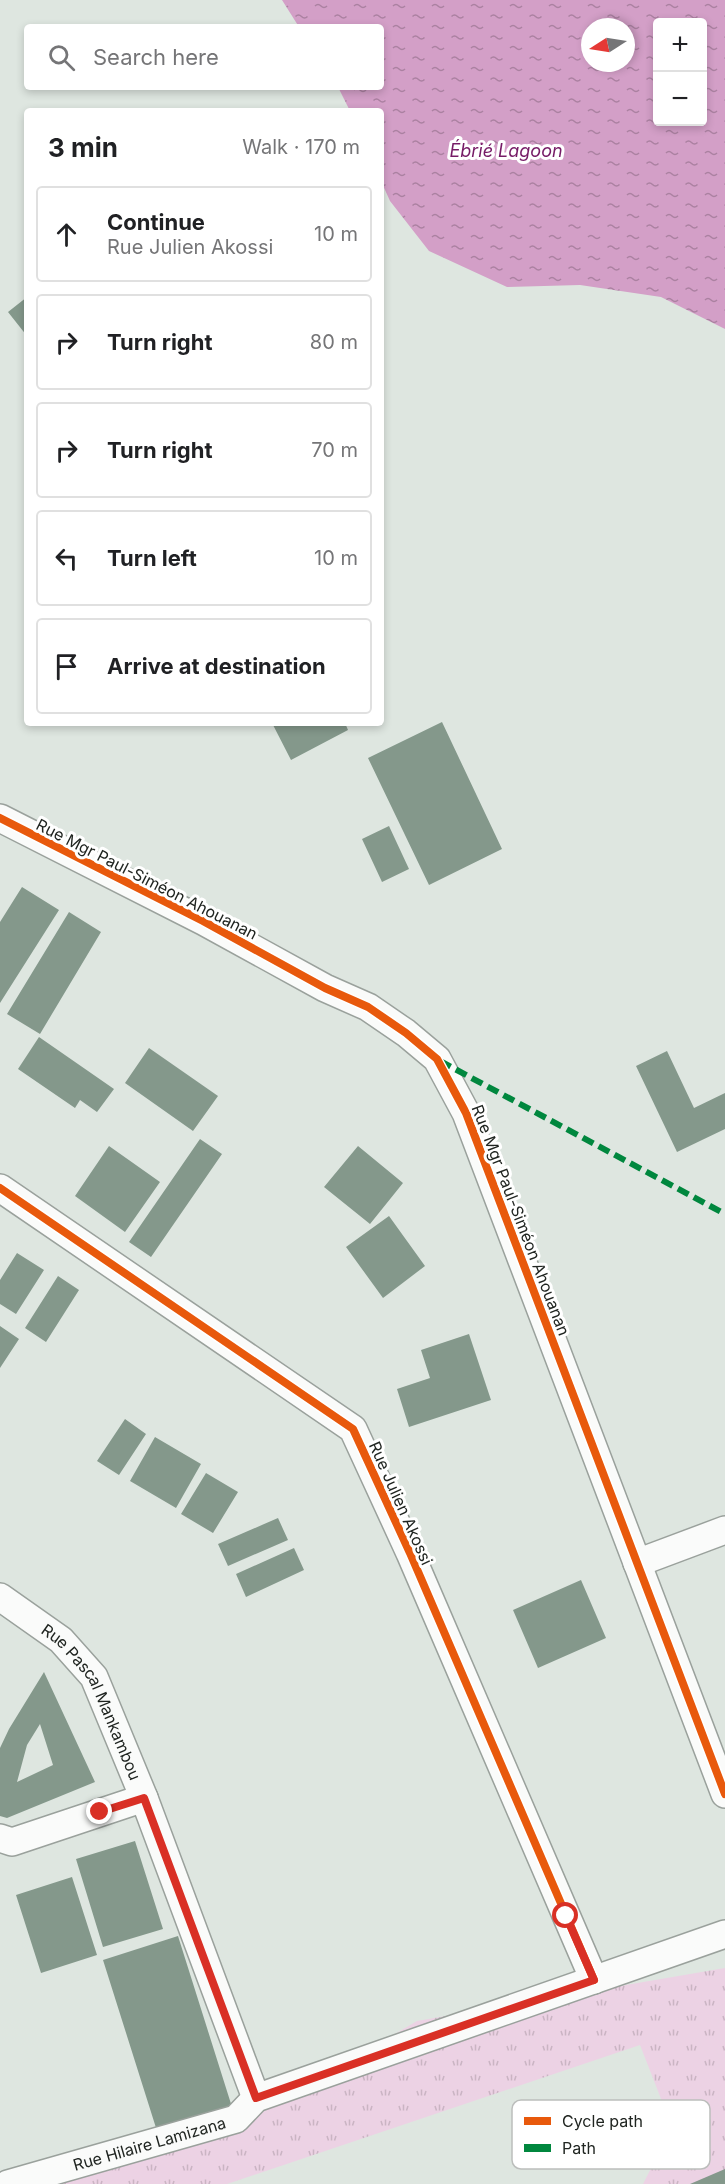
<!DOCTYPE html>
<html lang="en">
<head>
<meta charset="utf-8">
<style>
  :root { --surface:#fff; --page:#f6f6f6; --text:#202124; --muted:#757577; --line:#e0e0e0 }
  body { margin:0; font-family:Inter,sans-serif; background:var(--page); color:var(--text) }
  .controls { position:absolute; right:18px; top:18px; display:grid; overflow:hidden; border-radius:6px; box-shadow:0 3px 9px #0003 }
  .controls button { width:54px; height:54px; display:grid; place-items:center; padding:0; border:0; border-bottom:2px solid var(--line); background:var(--surface); color:var(--text); font:30px sans-serif }
  .compass { position:absolute; left:581px; top:18px; width:54px; height:54px; border-radius:50%; background:var(--surface); box-shadow:0 3px 9px #0003; rotate:258deg }
  .stop { position:absolute; width:18px; height:18px; margin:-14px; border:4px solid #d93025; border-radius:50%; background:#fff }
  .stop.end { background:#d93025; border-color:#fff; box-shadow:0 2px 6px #0008 }
  .list { margin:0; padding:0; list-style:none }
  h2 { display:flex; justify-content:space-between; align-items:center; height:78px; margin:0; padding:0 24px; font-size:26px }
  h2 small { font-size:20px; font-weight:400; color:var(--muted) }
  .list li { display:grid; grid-template-columns:39px 1fr auto; gap:18px; align-items:center; box-sizing:border-box; height:96px; margin:0 12px 12px; padding:0 12px; border:2px solid var(--line); border-radius:6px }
  .list b { display:block; font-size:22px; white-space:nowrap }
  .list p { margin:0; font-size:20px; white-space:nowrap; color:var(--muted) }
  .list em { font-size:20px; font-style:normal; color:var(--muted) }
  .icon { flex:none; width:33px; height:33px; fill:none; stroke:currentColor; stroke-width:2; stroke-linecap:round; stroke-linejoin:round }
  .map { position:relative; flex:none; width:725px; height:2184px; overflow:hidden }
  .search { position:absolute; background:var(--surface); box-shadow:0 3px 9px #0003; left:24px; top:24px; width:360px; height:66px; display:flex; align-items:center; gap:15px; box-sizing:border-box; padding:0 21px; border-radius:6px; color:var(--muted); font-size:22px }
  .panel { position:absolute; background:var(--surface); box-shadow:0 3px 9px #0003; left:24px; top:108px; width:360px; height:618px; border-radius:6px }
  .map>svg:first-child { display:block }
  .grass { fill:url(#grass-tufts) }
  .water { fill:url(#water-ripples); fill-rule:evenodd }
  .building { fill:#84988b; fill-rule:evenodd }
  .lines { fill:none; stroke-linecap:round; stroke-linejoin:round }
  .street-casing { stroke:#9aa19c; stroke-width:30 }
  .street { stroke:#fafbfa; stroke-width:27 }
  .quiet { stroke:#00873e; stroke-width:6; stroke-dasharray:12 6; stroke-linecap:butt }
  .cycleway-casing { stroke:#fff; stroke-width:11 }
  .cycleway { stroke:#e8590c; stroke-width:8 }
  .route { stroke:#d93025; stroke-width:8 }
  .labels { text-anchor:middle; stroke-width:6; stroke-linejoin:round; paint-order:stroke }
  .street-label { font-size:16px; fill:#202521; stroke:#fff }
  .water-label { font-size:18px; font-style:italic; fill:#761b66; stroke:#fff }
  .key { fill:#fff; stroke:#bcbebc; stroke-width:1.5 }
  .key-label { font-size:16px; fill:#202521 }
</style>
</head>
<body>
<div class="map">
<svg width="725" height="2184" viewBox="0 0 725 2184">
  <defs>
    <pattern id="grass-tufts" width="24" height="20" patternUnits="userSpaceOnUse" patternTransform="scale(1.5)"><rect width="24" height="20" fill="#ecd2e4"/><path d="M3 7l-1-3M5 7V3M7 7l1-3M15 17l-1-3M17 17v-4M19 17l1-3" fill="none" stroke="#cab4c3"/></pattern>
    <pattern id="water-ripples" width="26" height="14" patternUnits="userSpaceOnUse" patternTransform="scale(1.5)"><rect width="26" height="14" fill="#d39fc7"/><path d="M2 4q2-2 4 0t4 0M15 11q2-2 4 0t4 0" fill="none" stroke="#ab81a1"/></pattern>
  </defs>
  <rect width="100%" height="100%" fill="#dee6e0"/>
  <path class="grass" d="M725,1968v216h-82l29,-57 -32,-82 -413,139h-183l195,-58 178,-105z"/>
  <path class="water" d="M282,0h443v329l-64,-32 -81,-12 -73,2 -78,-36 -39,-50 -9,-20v-70h-31l-12,-24h43v-60h-82zM658,22h44v100h-44zM590,27h36v36h-36z"/>
  <path class="building" d="M27,297v39l-19,-24z
    M442,722l60,127 -73,36 -61,-127z
    M272,723h73l3,7 -57,30z
    M389,826l20,43 -27,13 -20,-43z
    M22,887l37,23 -59,93v-81z
    M69,912l32,20 -61,102 -33,-20z
    M39,1037l75,52 -17,23 -17,-12 -5,8 -57,-39z
    M149,1048l69,48 -25,35 -68,-48z
    M667,1051l27,57 31,-15v36l-48,23 -41,-86z
    M200,1139l22,15 -71,103 -22,-15z
    M109,1146l51,36 -35,50 -50,-36z
    M358,1146l45,37 -33,41 -46,-37z
    M389,1216l36,50 -42,32 -37,-51z
    M17,1253l27,17 -28,44 -16,-10v-24z
    M58,1276l21,14 -33,52 -21,-14z
    M0,1326l19,13 -19,29z
    M469,1334l22,66 -82,27 -12,-38 33,-11 -9,-28z
    M125,1419l21,15 -27,41 -22,-14z
    M155,1437l46,27 -25,44 -46,-27z
    M206,1473l32,19 -25,41 -32,-19z
    M278,1518l10,22 -60,26 -10,-22z
    M294,1548l10,22 -58,27 -10,-23z
    M581,1580l25,58 -68,30 -25,-58z
    M44,1672l51,110 -88,36 -7,-2v-68l9,-19zM40,1724l13,41 -36,17 10,-37z
    M135,1841l28,88 -60,18 -27,-88z
    M72,1877l25,78 -56,18 -25,-78z
    M178,1936l54,171 -75,24 -54,-171z
    M725,2169v15h-35z"/>
  <g class="lines">
    <g class="street-casing">
      <g id="street">
        <path d="M0,818l203,103 122,67 43,19 38,26 31,26 29,54 259,681"/>
        <path d="M0,1188l353,241 57,124 184,427"/>
        <path d="M637,1563l88,-33"/>
        <path id="s1" d="M0,1597l61,43 33,37 50,121 112,300"/>
        <path d="M0,1838l12,4 132,-44"/>
        <path id="s2" d="M8,2184l228,-65 20,-21 469,-164"/>
      </g>
    </g>
    <use href="#street" class="street"/>
    <path class="quiet" d="M440,1061l285,153"/>
    <g class="cycleway-casing">
      <path id="cycleway" d="M0,818l203,103 122,67 43,19 38,26 31,26 29,54 259,681
        M0,1188l353,241 57,124 184,427"/>
    </g>
    <use href="#cycleway" class="cycleway"/>
  </g>
  <g class="lines">
    <path class="route" d="M100,1812l44,-14 112,300 338,-118 -28,-64"/>
  </g>
  <g class="labels">
    <g class="street-label">
      <text transform="translate(147 879) rotate(27)" y="6">Rue Mgr Paul-Siméon Ahouanan</text>
      <text transform="translate(521 1220) rotate(69)" y="6">Rue Mgr Paul-Siméon Ahouanan</text>
      <text transform="translate(401 1503) rotate(66)" y="6">Rue Julien Akossi</text>
      <text dy="6" stroke="none"><textPath href="#s1" startOffset="144">Rue Pascal Mankambou</textPath></text>
      <text dy="6" stroke="none"><textPath href="#s2" startOffset="147">Rue Hilaire Lamizana</textPath></text>
    </g>
    <g class="water-label">
      <text x="506" y="157">Ébrié Lagoon</text>
    </g>
  </g>
  <rect x="512" y="2100" width="198" height="69" rx="9" class="key"/>
  <rect x="524" y="2117" width="27" height="8" fill="#e8590c"/>
  <rect x="524" y="2144" width="27" height="8" fill="#00873e"/>
  <g class="key-label">
    <text x="562" y="2127">Cycle path</text>
    <text x="562" y="2154">Path</text>
  </g>
</svg>
<div class="controls">
<button>+</button>
<button>−</button>
</div>
<svg class="compass" viewBox="-18 -18 36 36"><path d="M0-13l5 13h-10z" fill="#e53935"/><path d="M0 13l5-13h-10z" fill="#757577"/></svg>
<div class="stop" style="left:566px;top:1916px"></div>
<div class="stop end" style="left:100px;top:1812px"></div>
<div class="search"><svg class="icon" aria-label="search" viewBox="0 0 24 24"><circle cx="10" cy="10" r="6"/><path d="M15 15l6 6"/></svg>Search here</div>
<section class="panel">
<h2>3 min<small>Walk · 170 m</small></h2>
<ul class="list">
<li><svg class="icon" aria-label="ahead" viewBox="0 0 24 24"><path d="M12 20V5M6 11l6-6 6 6"/></svg><div><b>Continue</b><p>Rue Julien Akossi</p></div><em>10 m</em></li>
<li><svg class="icon" aria-label="right" viewBox="0 0 24 24"><path d="M7 20v-9h11M14 6l5 5-5 5"/></svg><div><b>Turn right</b></div><em>80 m</em></li>
<li><svg class="icon" aria-label="right" viewBox="0 0 24 24"><path d="M7 20v-9h11M14 6l5 5-5 5"/></svg><div><b>Turn right</b></div><em>70 m</em></li>
<li><svg class="icon" aria-label="left" viewBox="0 0 24 24"><path d="M17 20v-9H6M10 6l-5 5 5 5"/></svg><div><b>Turn left</b></div><em>10 m</em></li>
<li><svg class="icon" aria-label="arrive" viewBox="0 0 24 24"><path d="M6 21V4h12l-3 4 3 4H6"/></svg><div><b>Arrive at destination</b></div></li>
</ul>
</section>
</div>
</body>
</html>
